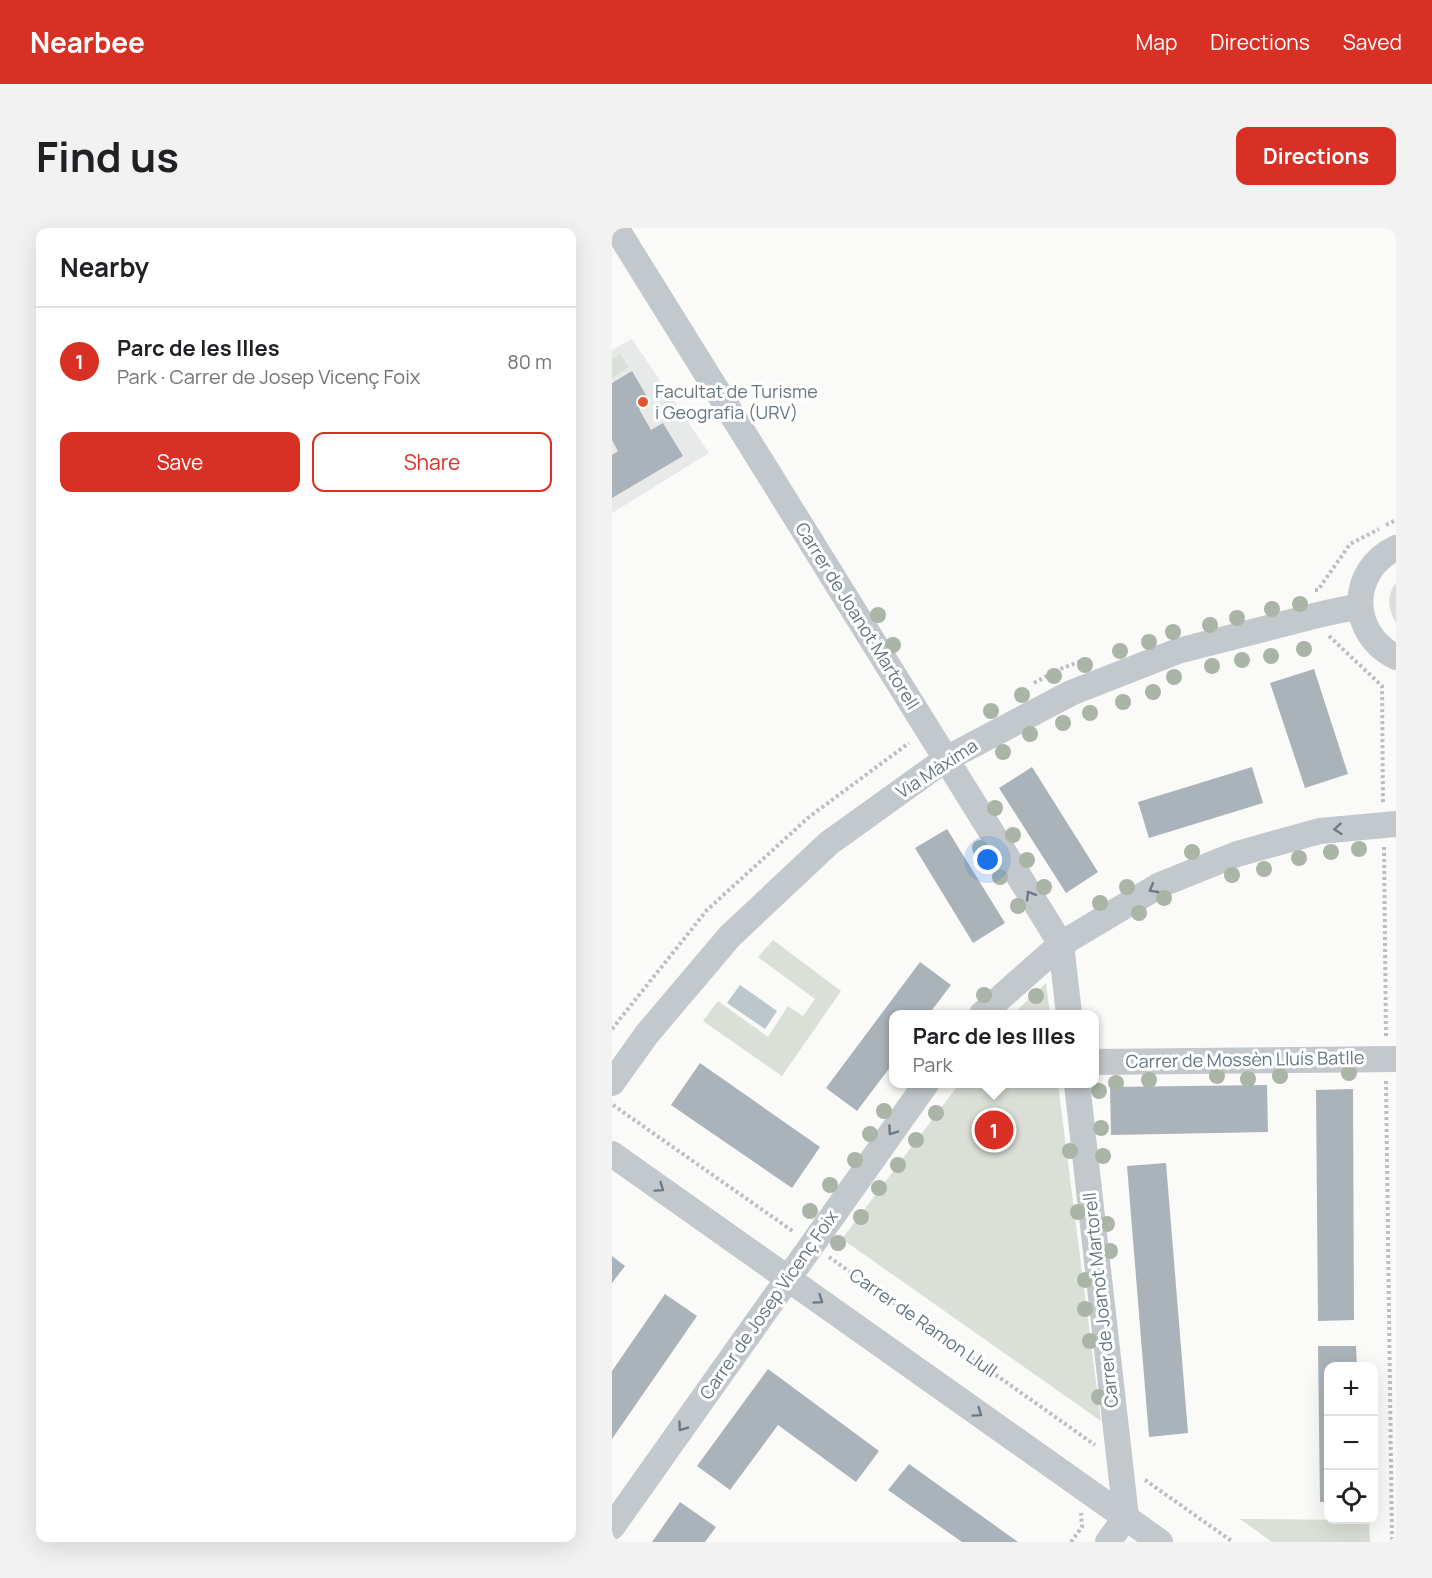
<!DOCTYPE html>
<html lang="en">
<head>
<meta charset="utf-8">
<style>
  :root { --surface:#fff; --page:#f2f2f2; --text:#202124; --muted:#757577; --line:#e0e0e0; --accent:#d93025 }
  body { margin:0; font-family:Manrope,sans-serif; background:var(--page); color:var(--text) }
  .controls { position:absolute; right:18px; bottom:18px; display:grid; overflow:hidden; border-radius:12px; box-shadow:0 6px 24px #0002 }
  .controls button { width:54px; height:54px; display:grid; place-items:center; padding:0; border:0; border-bottom:2px solid var(--line); background:var(--surface); color:var(--text); font:30px sans-serif }
  .you { position:absolute; left:376px; top:632px; width:21px; height:21px; margin:-15px; border:4px solid #fff; border-radius:50%; background:#1a73e8; box-shadow:0 0 0 9px #1a73e833 }
  .badge { display:grid; place-items:center; width:39px; height:39px; border-radius:50%; background:var(--accent); color:#fff; font-size:20px; font-weight:700 }
  .pin { position:absolute; translate:-50% -50%; border:3px solid #fff; box-shadow:0 2px 6px #0006 }
  .popup { position:absolute; left:277px; top:782px; width:210px; height:78px; box-sizing:border-box; display:grid; place-content:center; border-radius:12px; background:var(--surface); filter:drop-shadow(0 2px 4px #0005); font-size:20px; white-space:nowrap; color:var(--muted) }
  .popup b { font-size:22px; color:var(--text) }
  .popup::after { content:''; position:absolute; left:50%; top:100%; margin-left:-12px; border:12px solid transparent; border-top-color:var(--surface) }
  .list { margin:0; padding:0; list-style:none }
  h2 { display:flex; justify-content:space-between; align-items:center; height:78px; margin:0; padding:0 24px; font-size:26px }
  h2 small { font-size:20px; font-weight:400; color:var(--muted) }
  .list li { display:grid; grid-template-columns:39px 1fr auto; gap:18px; align-items:center; box-sizing:border-box; height:108px; padding:0 24px; border-top:2px solid var(--line) }
  .list b { display:block; font-size:22px; white-space:nowrap }
  .list p { margin:0; font-size:20px; white-space:nowrap; color:var(--muted) }
  .list em { font-size:20px; font-style:normal; color:var(--muted) }
  .actions { display:flex; gap:12px; padding:18px 24px }
  .actions a { flex:1; padding:14px 0; border:2px solid var(--accent); border-radius:12px; text-align:center; font-size:21px; color:var(--accent) }
  .actions .main { background:var(--accent); color:#fff }
  .icon { flex:none; width:33px; height:33px; fill:none; stroke:currentColor; stroke-width:2; stroke-linecap:round; stroke-linejoin:round }
  .map { position:relative; flex:none; width:784px; height:1314px; overflow:hidden; border-radius:12px }
  header { display:flex; align-items:center; gap:36px; box-sizing:border-box; height:84px; padding:0 30px; background:var(--accent); color:#fff }
  header strong { font-size:28px }
  nav { display:flex; gap:33px; margin-inline-start:auto; font-size:21px }
  .intro { display:flex; align-items:center; justify-content:space-between; box-sizing:border-box; height:144px; padding:0 36px }
  h1 { margin:0; font-size:42px }
  .button { padding:15px 27px; border-radius:12px; background:var(--accent); color:#fff; font-size:21px; font-weight:700 }
  main { display:flex; gap:36px; padding:0 36px }
  aside { flex:1; background:var(--surface); border-radius:12px; box-shadow:0 6px 24px #0002 }
  .map>svg:first-child { display:block }
  .built { fill:#e8e9e9 }
  .green { fill:#dadfd7 }
  .water { fill:#bbc7cb }
  .building { fill:#aab3b9 }
  .lines { fill:none; stroke-linecap:round; stroke-linejoin:round }
  .path { stroke:#bbbfc2; stroke-width:4; stroke-dasharray:3 3; stroke-linecap:butt }
  .street { stroke:#c3c8cc; stroke-width:26 }
  .tree { fill:#aab4a7 }
  .oneway { stroke:#6a7a87 }
  .poi-dot { fill:#e4572e; stroke:#fff; stroke-width:2 }
  .labels { text-anchor:middle; stroke-width:6; stroke-linejoin:round; paint-order:stroke }
  .poi-label { font-size:18px; fill:#657683; stroke:#fff; text-anchor:start }
  .street-label { font-size:18px; fill:#657683; stroke:#fff }
</style>
</head>
<body>
<header>
<strong>Nearbee</strong>
<nav><a>Map</a><a>Directions</a><a>Saved</a></nav>
</header>
<div class="intro"><h1>Find us</h1><a class="button">Directions</a></div>
<main>
<aside>
<h2>Nearby<small></small></h2>
<ul class="list">
<li><span class="badge">1</span><div><b>Parc de les Illes</b><p>Park · Carrer de Josep Vicenç Foix</p></div><em>80 m</em></li>
</ul>
<div class="actions"><a class="main">Save</a><a>Share</a></div>
</aside>
<div class="map">
<svg width="784" height="1314" viewBox="0 0 784 1314">
  <rect width="100%" height="100%" fill="#fafaf8"/>
  <path class="built" d="M20,111l77,114 -97,60v-163z"/>
  <path class="green" d="M8,126l9,13 -17,11v-19z
    M784,355v40c-8,-14 -10,-27 0,-40z
    M161,712l68,51 -59,85 -79,-55 15,-20 50,36 20,-31 15,10 12,-17 -57,-42z
    M434,755l4,31h-37z
    M347,856h99l43,337 -259,-182z
    M628,1291l129,1 1,22h-98z"/>
  <path class="water" d="M128,757l37,26 -12,18 -38,-26z"/>
  <path class="building" d="M20,143l18,31 -11,7 12,21 12,-7 20,33 -71,42v-43l6,-4 -6,-11v-57z
    M702,441l34,105 -43,14 -35,-105z
    M420,539l66,105 -32,21 -67,-105z
    M640,539l11,36 -114,35 -11,-36z
    M335,601l58,94 -32,20 -58,-95z
    M308,734l31,23 -22,29h-35v48l-37,49 -31,-23z
    M88,835l120,84 -28,41 -121,-83z
    M655,857l1,47 -157,3 -1,-48z
    M741,861l1,231 -36,1 -2,-231z
    M554,935l22,270 -39,4 -22,-271z
    M0,1028l13,10 -13,17z
    M53,1066l32,22 -85,123v-68z
    M706,1118h38l1,20h-29v136h-8z
    M156,1141l111,82 -23,31 -78,-57 -48,65 -33,-24z
    M297,1236l109,78h-56l-74,-52z
    M68,1274l36,25 -11,15h-53z"/>
  <g class="lines">
    <path class="path" d="M774,297l10,-5
      M703,362h3l32,-46 29,-15
      M717,408l53,50 1,118
      M422,455l26,-14 27,-10
      M772,619l2,191
      M0,801l95,-119 102,-93 100,-74
      M774,853l6,461
      M1,877l181,127
      M217,1029l266,188
      M533,1252l88,62
      M459,1314l11,-15 -1,-14"/>
    <path class="street" d="M4,0l445,716 8,70
      M784,320c-48,23 -47,86 0,109
      M370,786l79,-70 99,-59 77,-31 83,-23 76,-7
      M482,834l302,-3
      M0,855l35,-49 83,-98 99,-93 117,-84 125,-66 107,-42 144,-37 38,-8
      M465,856l49,433 -18,25
      M0,926l548,388
      M0,1299l314,-443"/>
  </g>
  <g class="tree">
    <circle cx="688" cy="376" r="8"/>
    <circle cx="660" cy="381" r="8"/>
    <circle cx="266" cy="387" r="8"/>
    <circle cx="625" cy="390" r="8"/>
    <circle cx="598" cy="397" r="8"/>
    <circle cx="561" cy="404" r="8"/>
    <circle cx="537" cy="414" r="8"/>
    <circle cx="281" cy="417" r="8"/>
    <circle cx="692" cy="421" r="8"/>
    <circle cx="508" cy="423" r="8"/>
    <circle cx="659" cy="428" r="8"/>
    <circle cx="630" cy="432" r="8"/>
    <circle cx="473" cy="437" r="8"/>
    <circle cx="600" cy="438" r="8"/>
    <circle cx="442" cy="448" r="8"/>
    <circle cx="562" cy="449" r="8"/>
    <circle cx="541" cy="464" r="8"/>
    <circle cx="410" cy="467" r="8"/>
    <circle cx="511" cy="474" r="8"/>
    <circle cx="379" cy="483" r="8"/>
    <circle cx="478" cy="485" r="8"/>
    <circle cx="451" cy="495" r="8"/>
    <circle cx="418" cy="506" r="8"/>
    <circle cx="391" cy="524" r="8"/>
    <circle cx="383" cy="580" r="8"/>
    <circle cx="401" cy="607" r="8"/>
    <circle cx="368" cy="620" r="8"/>
    <circle cx="747" cy="621" r="8"/>
    <circle cx="580" cy="624" r="8"/>
    <circle cx="719" cy="624" r="8"/>
    <circle cx="687" cy="630" r="8"/>
    <circle cx="415" cy="632" r="8"/>
    <circle cx="652" cy="641" r="8"/>
    <circle cx="620" cy="647" r="8"/>
    <circle cx="388" cy="649" r="8"/>
    <circle cx="432" cy="659" r="8"/>
    <circle cx="515" cy="659" r="8"/>
    <circle cx="552" cy="670" r="8"/>
    <circle cx="488" cy="675" r="8"/>
    <circle cx="406" cy="678" r="8"/>
    <circle cx="527" cy="685" r="8"/>
    <circle cx="372" cy="767" r="8"/>
    <circle cx="424" cy="768" r="8"/>
    <circle cx="737" cy="845" r="8"/>
    <circle cx="605" cy="848" r="8"/>
    <circle cx="668" cy="848" r="8"/>
    <circle cx="636" cy="851" r="8"/>
    <circle cx="537" cy="852" r="8"/>
    <circle cx="504" cy="855" r="8"/>
    <circle cx="487" cy="863" r="8"/>
    <circle cx="272" cy="883" r="8"/>
    <circle cx="324" cy="885" r="8"/>
    <circle cx="489" cy="900" r="8"/>
    <circle cx="258" cy="906" r="8"/>
    <circle cx="304" cy="912" r="8"/>
    <circle cx="458" cy="923" r="8"/>
    <circle cx="491" cy="928" r="8"/>
    <circle cx="243" cy="932" r="8"/>
    <circle cx="286" cy="937" r="8"/>
    <circle cx="218" cy="957" r="8"/>
    <circle cx="267" cy="960" r="8"/>
    <circle cx="198" cy="983" r="8"/>
    <circle cx="466" cy="984" r="8"/>
    <circle cx="249" cy="989" r="8"/>
    <circle cx="495" cy="996" r="8"/>
    <circle cx="226" cy="1015" r="8"/>
    <circle cx="498" cy="1023" r="8"/>
    <circle cx="473" cy="1052" r="8"/>
    <circle cx="473" cy="1081" r="8"/>
    <circle cx="478" cy="1113" r="8"/>
    <circle cx="487" cy="1169" r="8"/>
  </g>
  <defs><path id="oneway-chevron" d="M-2-3.5L2.5 0L-2 3.5" fill="none" stroke-width="1.6" stroke-linecap="round" stroke-linejoin="round" transform="scale(1.5)"/></defs>
  <g class="oneway">
    <use href="#oneway-chevron" transform="translate(726 601) rotate(175)"/>
    <use href="#oneway-chevron" transform="translate(541 661) rotate(150)"/>
    <use href="#oneway-chevron" transform="translate(418 667) rotate(-122)"/>
    <use href="#oneway-chevron" transform="translate(280 903) rotate(125)"/>
    <use href="#oneway-chevron" transform="translate(48 960) rotate(35)"/>
    <use href="#oneway-chevron" transform="translate(207 1072) rotate(35)"/>
    <use href="#oneway-chevron" transform="translate(366 1185) rotate(35)"/>
    <use href="#oneway-chevron" transform="translate(70 1199) rotate(125)"/>
  </g>
  <circle class="poi-dot" cx="31" cy="174" r="6"/>
  <g class="labels">
    <g class="poi-label">
      <text x="43" y="170">Facultat de Turisme<tspan x="43" dy="21">i Geografia (URV)</tspan></text>
    </g>
    <g class="street-label">
      <text transform="translate(245 388) rotate(58)" y="6">Carrer de Joanot Martorell</text>
      <text transform="translate(325 541) rotate(-33)" y="6">Via Màxima</text>
      <text transform="translate(633 832) rotate(-1)" y="6">Carrer de Mossèn Lluís Batlle</text>
      <text transform="translate(489 1072) rotate(-96)" y="6">Carrer de Joanot Martorell</text>
      <text transform="translate(157 1077) rotate(-55)" y="6">Carrer de Josep Vicenç Foix</text>
      <text transform="translate(311 1095) rotate(35)" y="6">Carrer de Ramon Llull</text>
    </g>
  </g>
</svg>
<div class="controls">
<button>+</button>
<button>−</button>
<button><svg class="icon" aria-label="locate" viewBox="0 0 24 24"><circle cx="12" cy="12" r="6"/><path d="M12 2v4M12 18v4M2 12h4M18 12h4"/></svg></button>
</div>
<div class="you"></div>
<div class="pin badge" style="left:382px;top:902px">1</div>
<div class="popup"><b>Parc de les Illes</b>Park</div>
</div>
</main>
</body>
</html>
